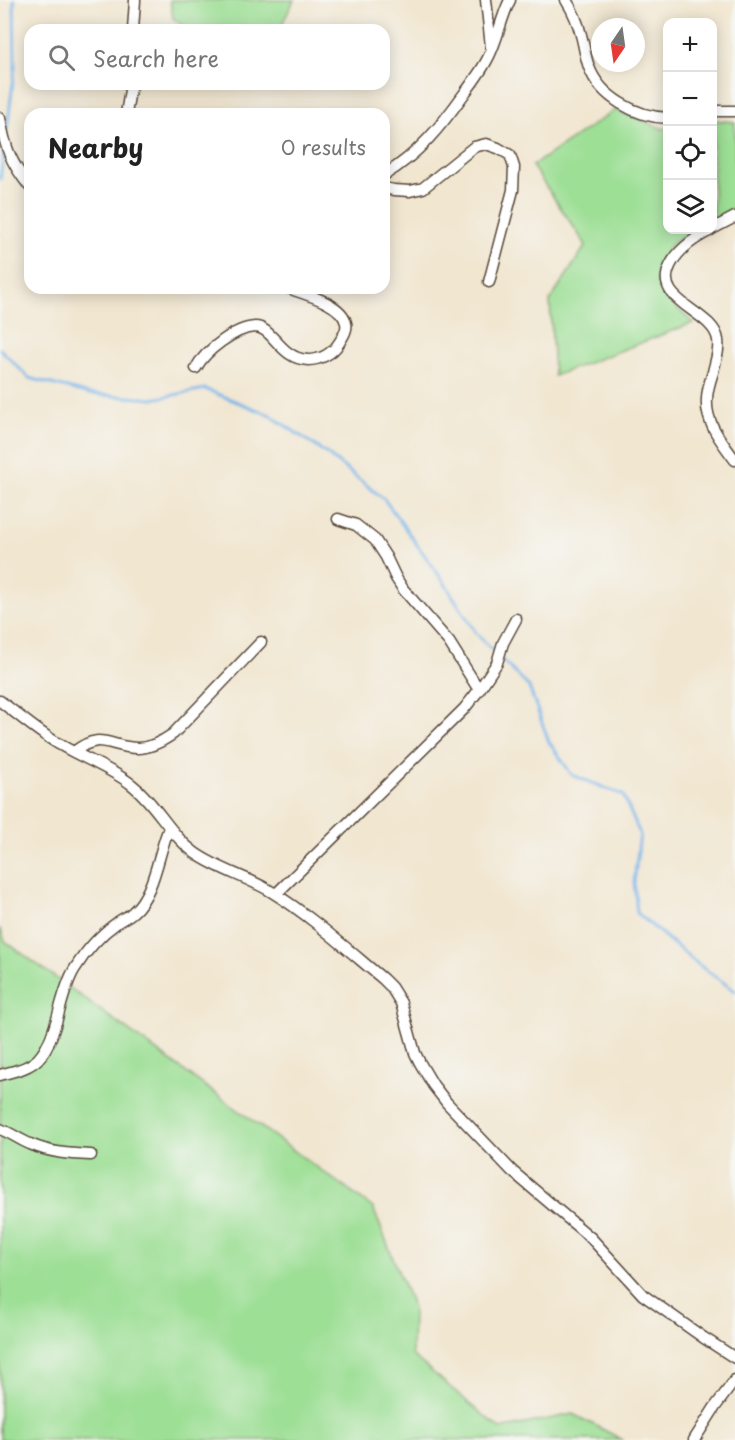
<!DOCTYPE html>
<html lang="en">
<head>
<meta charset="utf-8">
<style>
  :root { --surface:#fff; --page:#f6f6f6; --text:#222; --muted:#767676; --line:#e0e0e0 }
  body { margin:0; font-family:"Playpen Sans",sans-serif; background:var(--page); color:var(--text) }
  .controls { position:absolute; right:18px; top:18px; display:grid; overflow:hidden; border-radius:12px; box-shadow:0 3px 15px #0003 }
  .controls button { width:54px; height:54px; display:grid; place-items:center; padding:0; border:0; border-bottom:2px solid var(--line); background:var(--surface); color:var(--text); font:30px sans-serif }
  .compass { position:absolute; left:591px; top:18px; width:54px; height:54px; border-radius:50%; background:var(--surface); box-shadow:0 3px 15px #0003; rotate:193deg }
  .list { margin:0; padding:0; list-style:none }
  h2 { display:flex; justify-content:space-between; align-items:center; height:78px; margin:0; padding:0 24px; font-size:26px }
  h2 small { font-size:20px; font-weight:400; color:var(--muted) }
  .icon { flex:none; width:33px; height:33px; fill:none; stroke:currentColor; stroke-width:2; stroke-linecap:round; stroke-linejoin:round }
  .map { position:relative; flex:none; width:735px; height:1440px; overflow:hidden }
  .search { position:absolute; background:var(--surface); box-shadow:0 3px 15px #0003; left:24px; top:24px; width:366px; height:66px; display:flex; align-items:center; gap:15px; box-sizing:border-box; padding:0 21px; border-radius:18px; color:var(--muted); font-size:22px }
  .panel { position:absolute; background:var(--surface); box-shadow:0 3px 15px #0003; left:24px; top:108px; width:366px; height:186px; border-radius:18px }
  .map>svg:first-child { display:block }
  .green { fill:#9ddf95; stroke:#6c845a; stroke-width:1.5 }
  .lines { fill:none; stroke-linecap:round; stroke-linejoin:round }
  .stream { stroke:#76b3e8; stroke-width:3 }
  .minor-casing { stroke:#564639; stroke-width:13 }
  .minor { stroke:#fff; stroke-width:10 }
</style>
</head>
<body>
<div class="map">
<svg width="735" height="1440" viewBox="0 0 735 1440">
  <rect width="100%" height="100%" fill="#f6f6f2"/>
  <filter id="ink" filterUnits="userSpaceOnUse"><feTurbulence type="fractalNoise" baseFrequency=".0167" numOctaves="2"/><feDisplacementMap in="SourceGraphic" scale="12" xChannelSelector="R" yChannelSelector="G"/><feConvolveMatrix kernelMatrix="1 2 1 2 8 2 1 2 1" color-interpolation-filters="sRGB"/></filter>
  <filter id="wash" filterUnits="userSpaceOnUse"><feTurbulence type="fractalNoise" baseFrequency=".008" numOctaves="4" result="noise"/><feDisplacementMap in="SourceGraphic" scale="24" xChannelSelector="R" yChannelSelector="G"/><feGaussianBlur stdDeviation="1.35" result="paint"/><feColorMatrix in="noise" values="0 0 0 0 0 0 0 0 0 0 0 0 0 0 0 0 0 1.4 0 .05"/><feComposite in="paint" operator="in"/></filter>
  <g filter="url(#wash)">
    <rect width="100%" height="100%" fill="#f1e6d0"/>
    <path class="green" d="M170,0h124l-15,30h-90l-16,-12z
      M615,110l49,19 3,-1 1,102h28l-26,15 -14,35 10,18 27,25 -139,53 -4,-75 36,-56 -54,-79z
      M713,120l22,2v85l-22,13z
      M0,928l5,13 368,267 40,100 -1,47 88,74 73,-15 50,26h-623z"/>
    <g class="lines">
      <path class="stream" d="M7,130l8,-64 -1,-66
        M0,179l4,-28
        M0,349l29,29 61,16 63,5 52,-10 65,26 57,39 57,45 60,83 32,51 21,22
        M502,660l27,27 20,55 23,33 51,20 17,39 -6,48 3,31 58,49 40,29"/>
    </g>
  </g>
  <g filter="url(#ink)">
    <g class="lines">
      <g class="minor-casing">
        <path id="minor" d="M486,0l5,47
          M566,0c7,11 12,22 15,35 3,10 4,21 8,32 11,30 47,50 79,51
          M133,30l2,-30
          M712,111h23
          M126,114l5,-30
          M0,118c5,30 11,45 30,69
          M384,175c34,-20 57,-49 80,-81 9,-12 19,-25 25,-38 9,-18 12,-38 21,-56
          M384,188l10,2 16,1 13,-3 51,-41 12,-3 12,4 12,7 4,12 -1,23 -24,92
          M712,229l23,-12
          M711,230c-16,8 -33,19 -41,36 -18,36 44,45 48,74 2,11 -3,22 -5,32 -3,9 -6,18 -6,27 -2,24 15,43 28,61
          M196,368c9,-17 39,-40 59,-41 18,0 25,32 53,33 12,0 24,-6 31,-17 3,-5 9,-13 7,-20 -4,-20 -42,-29 -58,-35
          M338,519l18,6 19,15 11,17 10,21 7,11 46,53 30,48
          M0,701c20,15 38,31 59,43 23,14 50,23 72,40 25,19 38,50 64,69 24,17 53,24 77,39 39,24 76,58 111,87l8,8 10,16 14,50 5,10 13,22 14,18 65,68 79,67 52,57 61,43 31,20
          M74,752c27,-22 36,-4 64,-4 13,0 25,-7 35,-14l88,-92
          M276,894l188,-185 15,-19 18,-27 6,-20 13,-24
          M0,1075c13,-4 28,-6 38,-16 20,-21 21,-64 36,-89 11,-18 27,-36 44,-48 4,-3 11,-6 15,-10 22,-19 25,-59 36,-84
          M0,1129c11,4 20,11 30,15 20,9 40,10 61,11
          M694,1440l21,-33 20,-27"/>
      </g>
      <use href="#minor" class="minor"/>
    </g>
  </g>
</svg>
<div class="controls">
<button>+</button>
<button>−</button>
<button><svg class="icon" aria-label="locate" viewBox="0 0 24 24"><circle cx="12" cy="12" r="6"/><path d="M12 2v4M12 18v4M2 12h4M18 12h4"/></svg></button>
<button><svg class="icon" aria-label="layers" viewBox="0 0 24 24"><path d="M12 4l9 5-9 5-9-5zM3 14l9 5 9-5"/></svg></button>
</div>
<svg class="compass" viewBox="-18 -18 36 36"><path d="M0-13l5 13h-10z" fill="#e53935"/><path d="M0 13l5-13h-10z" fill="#767676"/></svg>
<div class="search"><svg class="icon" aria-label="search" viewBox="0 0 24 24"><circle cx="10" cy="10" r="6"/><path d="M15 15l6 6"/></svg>Search here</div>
<section class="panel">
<h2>Nearby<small>0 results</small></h2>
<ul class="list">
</ul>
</section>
</div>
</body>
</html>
